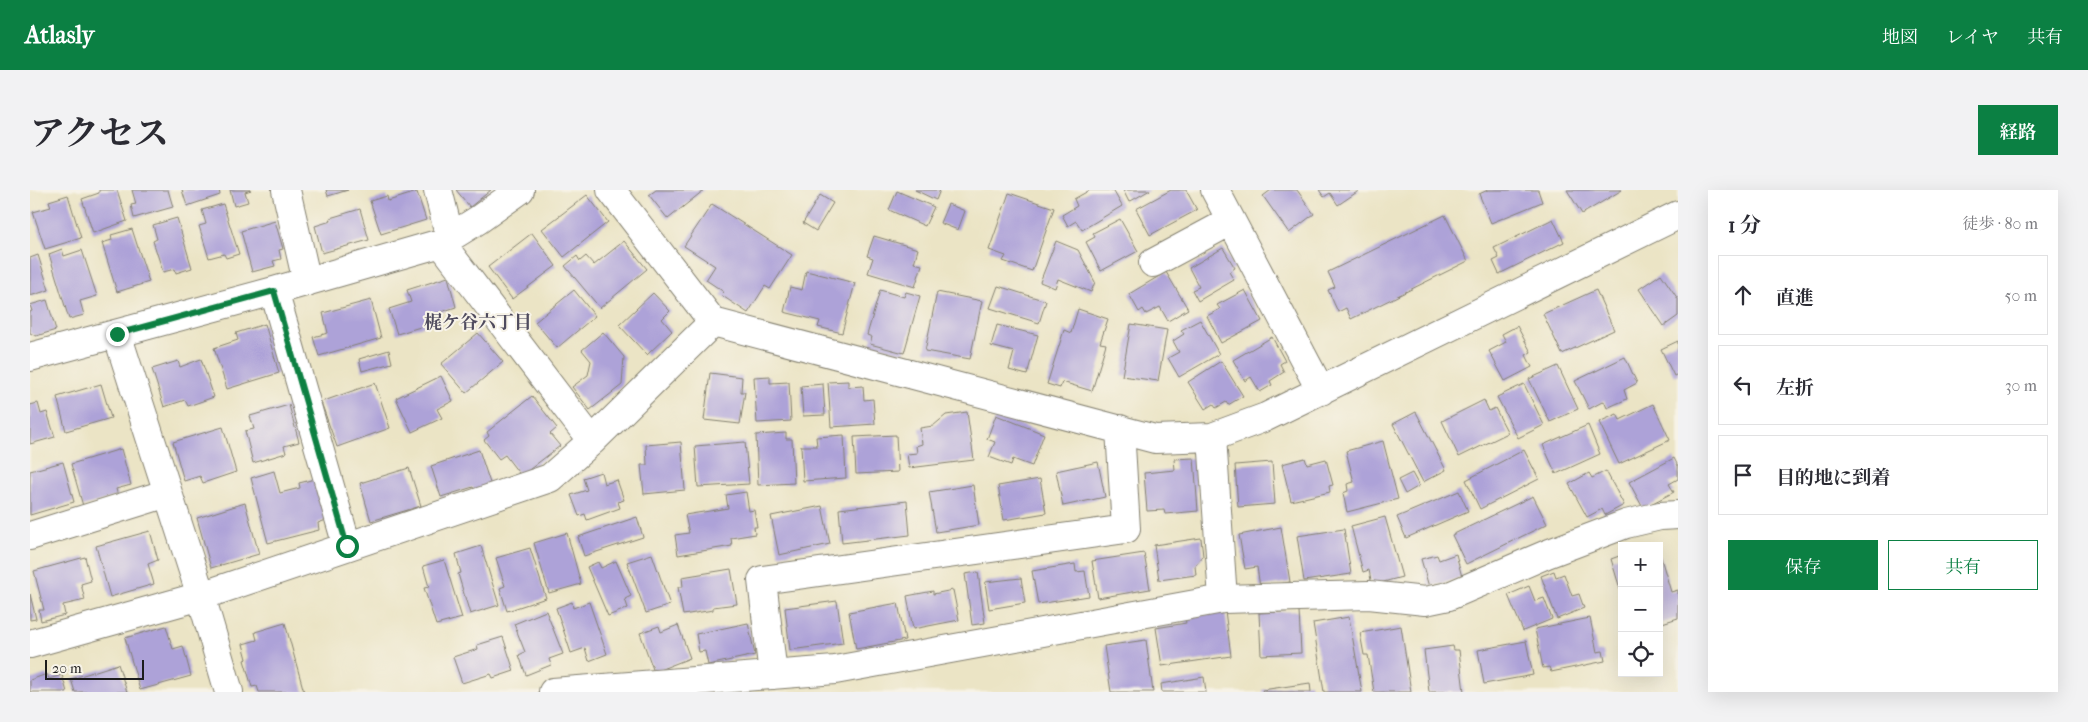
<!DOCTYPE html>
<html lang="ja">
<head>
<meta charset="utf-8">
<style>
  :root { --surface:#fff; --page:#f2f2f3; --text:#2b2b33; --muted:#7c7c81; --line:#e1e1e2; --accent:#0b8043 }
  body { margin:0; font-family:"IM FELL French Canon","Noto Serif JP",serif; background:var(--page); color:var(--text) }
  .controls { position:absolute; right:15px; bottom:15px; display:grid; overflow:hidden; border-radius:0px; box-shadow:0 5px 20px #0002 }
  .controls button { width:45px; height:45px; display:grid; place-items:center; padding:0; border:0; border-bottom:1px solid var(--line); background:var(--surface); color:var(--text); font:25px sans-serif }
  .scale { position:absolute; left:15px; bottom:12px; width:99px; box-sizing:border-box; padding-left:5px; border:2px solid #1c1c1c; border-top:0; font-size:14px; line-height:18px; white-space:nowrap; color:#1c1c1c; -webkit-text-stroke:4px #f7f3e8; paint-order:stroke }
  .stop { position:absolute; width:15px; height:15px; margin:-11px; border:4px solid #0b8043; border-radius:50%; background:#fff }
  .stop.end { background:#0b8043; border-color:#fff; box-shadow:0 1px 5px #0008 }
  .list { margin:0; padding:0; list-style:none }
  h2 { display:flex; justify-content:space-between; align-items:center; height:65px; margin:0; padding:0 20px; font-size:21px }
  h2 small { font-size:16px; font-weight:400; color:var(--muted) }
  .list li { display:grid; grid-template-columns:32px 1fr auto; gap:15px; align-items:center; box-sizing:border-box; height:80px; margin:0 10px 10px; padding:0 10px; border:1px solid var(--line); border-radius:0px }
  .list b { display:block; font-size:19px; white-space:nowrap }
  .list em { font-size:16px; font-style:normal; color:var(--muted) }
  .actions { display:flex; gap:10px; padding:15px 20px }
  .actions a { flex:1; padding:11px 0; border:1px solid var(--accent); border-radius:0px; text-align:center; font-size:18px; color:var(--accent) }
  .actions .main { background:var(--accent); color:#fff }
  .icon { flex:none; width:28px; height:28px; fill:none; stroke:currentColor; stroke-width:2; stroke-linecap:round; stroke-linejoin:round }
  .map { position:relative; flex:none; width:1648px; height:502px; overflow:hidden; border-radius:0px }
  header { display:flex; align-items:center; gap:30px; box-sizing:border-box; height:70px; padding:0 25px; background:var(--accent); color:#fff }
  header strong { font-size:24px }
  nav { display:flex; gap:28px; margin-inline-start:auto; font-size:18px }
  .intro { display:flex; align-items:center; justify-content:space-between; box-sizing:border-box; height:120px; padding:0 30px }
  h1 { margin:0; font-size:35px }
  .button { padding:12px 22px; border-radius:0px; background:var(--accent); color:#fff; font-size:18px; font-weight:700 }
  main { display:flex; gap:30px; padding:0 30px }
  aside { flex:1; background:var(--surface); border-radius:0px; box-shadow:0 5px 20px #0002 }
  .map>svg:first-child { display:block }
  .building { fill:#ada2d8 }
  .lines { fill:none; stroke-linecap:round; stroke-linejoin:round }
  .minor-casing { stroke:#848070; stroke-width:30 }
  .minor { stroke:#fff; stroke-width:28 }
  .route { stroke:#0b8043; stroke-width:6 }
  .labels { text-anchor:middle; stroke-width:4; stroke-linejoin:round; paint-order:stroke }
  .neighbourhood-label { font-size:18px; font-weight:bold; fill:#4f4b5e; stroke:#f7f3e8 }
</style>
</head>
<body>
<header>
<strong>Atlasly</strong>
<nav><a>地図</a><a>レイヤ</a><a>共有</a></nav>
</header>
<div class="intro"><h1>アクセス</h1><a class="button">経路</a></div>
<main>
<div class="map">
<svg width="1648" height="502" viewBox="0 0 1648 502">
  <rect width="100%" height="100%" fill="#f7f3e8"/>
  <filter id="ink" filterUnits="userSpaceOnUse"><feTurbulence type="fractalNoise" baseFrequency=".02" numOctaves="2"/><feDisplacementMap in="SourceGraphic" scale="10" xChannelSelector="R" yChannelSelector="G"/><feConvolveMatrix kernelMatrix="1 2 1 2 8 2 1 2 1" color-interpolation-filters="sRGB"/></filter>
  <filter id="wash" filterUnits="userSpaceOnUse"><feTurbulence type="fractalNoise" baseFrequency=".0096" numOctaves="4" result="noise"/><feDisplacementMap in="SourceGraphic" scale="20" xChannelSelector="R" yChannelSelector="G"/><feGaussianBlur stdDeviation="1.12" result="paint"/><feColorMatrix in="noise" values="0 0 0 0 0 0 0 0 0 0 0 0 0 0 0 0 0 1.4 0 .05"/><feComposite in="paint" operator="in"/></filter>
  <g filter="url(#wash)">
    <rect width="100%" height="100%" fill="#ebe4c5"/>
    <g id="blocks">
      <path class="building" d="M69,0h18l10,31 -34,12 -11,-34 17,-6z
        M102,0h36l5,17 -39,11 -3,-13 5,-1z
        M152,0h37l1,5 -33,11z
        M200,0h21l-6,2 3,10 -14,4z
        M296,0h22l-20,6z
        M426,0h35l-21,17z
        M626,0h48l-36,29 -19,-24z
        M885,0h25l-4,10z
        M1060,0h23l9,16 -40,24 -6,-9 -8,5 -6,-11 15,-9 -3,-7z
        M1093,0h27l-21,12z
        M1141,0h15l11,20 -47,25 -14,-26z
        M1241,0h26l17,24 -25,19 -26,-37z
        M1289,0h41l-22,15 -8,-12 -6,4z
        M1458,0h50l4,12 -51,21 -12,-29z
        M1537,0h55l-40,24z
        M867,1l37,16 -9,19 -36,-16z
        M387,2l9,28 -45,14 -11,-33 17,-5 1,5z
        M979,3l45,15 -22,63 -29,-10 3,-5 -17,-6z
        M38,5l13,43 -36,11 -12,-37 18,-5 -2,-6z
        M557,5l21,27 -44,35 -22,-28z
        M790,5l13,8 -17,28 -13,-8z
        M193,14l16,50 -13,4 -2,-4 -15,4 -10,-32 7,-2 -4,-14z
        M682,14l80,51 -22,34 -5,-3 -17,27 -27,-18 3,-3 -18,-12 9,-14 -31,-20z
        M918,14l17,7 -7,19 -18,-7z
        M330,19l9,31 -47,13 -7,-27 16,-5 -1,-3z
        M1415,25l23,46 -117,58 -5,-11 -8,4 -10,-22 7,-3 -7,-15z
        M147,28l15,50 -16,5 -1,-4 -12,3 -10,-31 4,-2 -4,-14z
        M1090,29l18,32 -37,20 -15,-29 9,-5 -2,-4z
        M1523,29l11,23 -65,32 -6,-13 6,-3 -5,-10z
        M245,31l8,28 -4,1 2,9 -8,2 2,5 -23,6 -11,-41z
        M102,39l17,53 -32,10 -15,-49 10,-3 -1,-5z
        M502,43l24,33 -44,33 -24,-32z
        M844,46l44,13 -4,14 8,2 -7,22 -47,-14 5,-15 -6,-2z
        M594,51l23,28 -47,39 -35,-42 12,-10 3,5 6,-5 8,9z
        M1026,51l22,9 17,32 -4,10 -33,-13 -3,9 -15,-6z
        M1193,58l12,20 -6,4 5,8 -36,21 -6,-11 7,-3 -10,-19z
        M32,59l2,7 18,-6 15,46 -17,5 4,14 -15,4 -20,-65z
        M8,65l11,35 -19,6v-38z
        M776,81l49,12 -13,50 -24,-6 2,-6 -36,-9 6,-25 12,3z
        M1136,82l22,37 -20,12 -8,-14 -14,7 -3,-5 -4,3 -10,-18z
        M1631,84l17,25v17l-14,10 -25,-37z
        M418,87l8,30 -21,7 2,8 -40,12 -8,-25 22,-7 -4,-12z
        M968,96l48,15 -7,22 -49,-15z
        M544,100l21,26 -38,32 -22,-26z
        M850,100l24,7 2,-5 14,4 -16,57 -34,-9 2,-7 -5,-2z
        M1215,100l17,31 -41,22 -14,-27 13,-7 -3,-4z
        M1566,100l18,40 -52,24 -19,-40z
        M907,102l45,9 -12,58 -45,-8z
        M623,103l17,18 -8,8 10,12 -25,24 -28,-30z
        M17,110l9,30 -20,6 -6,-3v-21l2,-1 -2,-6z
        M341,110l10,38 -62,18 -6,-19 15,-4 -5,-20z
        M1048,119l30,10 -8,24 6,1 -14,47 -30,-9 -2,6 -13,-4 17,-54 7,3z
        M1170,130l19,34 -40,23 -11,-19 11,-6 -6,-11 11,-7 -3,-4z
        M235,134l14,49 -52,16 -13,-41 24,-8 -2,-7z
        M1101,134l36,6 -9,51 -36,-5z
        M967,135l41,10 -11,40 -18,-5 5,-18 -23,-6z
        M1487,136l14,26 -5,3 6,12 -27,14 -16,-30 17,-9 -4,-8z
        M573,142l21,25 -2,28 -32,25 -18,-23 16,-12 3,-14 -9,-11z
        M448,143l25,29 -37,31 -25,-29z
        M1242,147l13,24 -5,3 4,8 -14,9 2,4 -12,7 -9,-15 -6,4 -12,-21z
        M1648,151v33l-4,2 -13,-27z
        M359,160l3,13 -30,8 -3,-12z
        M1595,167l12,26 -13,7 3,9 -20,9 -3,-7 -15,8 -14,-28z
        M171,169l13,38 -26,9 -3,-6 -21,7 -12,-38 26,-8 2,6z
        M1191,171l22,35 -15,9 -2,-3 -10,6 -3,-4 -8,5 -17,-27z
        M1528,176l20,43 -28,13 -21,-43z
        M680,183l32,4 -1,15h4l-5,32 -36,-4z
        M411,186l12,25 -16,8 5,9 -30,14 -16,-34z
        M740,186v7l19,-1 2,39 -34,2 -3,-46z
        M818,191v6l15,-1 1,14 9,-1 2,25 -44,3 -3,-45z
        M345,193l15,45 -53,19 -16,-45z
        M71,194l10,34 -45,13 -9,-34z
        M793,194l2,31 -22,1 -2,-30z
        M1494,194l20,41 -26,13 -21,-41z
        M502,206l25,32 -7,6 10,12 -39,30 -16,-21 -6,4 -15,-19 5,-4 -2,-4z
        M1454,210l5,11 6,-3 13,25 -49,24 -17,-36z
        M8,213l3,11 6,-2 8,25 -25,7v-39z
        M1623,214l17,36 -51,24 -20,-42 18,-8 3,6z
        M259,215l10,37 -15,4 2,7 -33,10 -8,-32 9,-2 -4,-13z
        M937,222l7,48 -65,8 -2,-14 10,-1 -1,-7 6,-2 -2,-16 13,-2 13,-11z
        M1386,222l30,58 -23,12 -30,-58z
        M966,225l48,19 -12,32 -19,-7 -2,6 -22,-8 6,-15 -8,-3z
        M1558,235l12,29 -44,20 -13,-29z
        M193,237l13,45 -33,11 -3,-7 -16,5 -11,-39z
        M756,243v6h6l2,44 -36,2 -2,-50z
        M814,245l2,43 -43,3 -2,-35h16l-1,-9z
        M866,245l2,37 -42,2 -2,-37z
        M1353,251l15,58 -51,13 -4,-19 5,-2 -1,-7 7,-2 -8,-31z
        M651,252l4,48 -41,4 -3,-29h6l-1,-20z
        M715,252l4,42 -51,3 -3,-41z
        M91,259l10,36 -15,4 2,7 -35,10 -12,-42z
        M449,260l12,36 -17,5 -1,-4 -32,10 -10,-31z
        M1494,260l15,29 -59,30 -14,-29z
        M1164,268l4,53 -33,3 -1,-4 -17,1 -3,-38 31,-3 -1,-11z
        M1275,268l2,6 19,-5 7,26 -4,1 1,6 -39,9 -9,-37z
        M1644,268l4,8v13l-9,5 5,8 -31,16 -14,-26z
        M33,272l11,40 -44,13v-44z
        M1068,272l7,35 -42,9 -7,-35z
        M1242,272l3,42 -37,3 -3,-42z
        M379,278l12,38 -50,15 -11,-38z
        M244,281l6,22 20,-5 -1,-5 20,-5 10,41 -11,4 1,7 -51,13 -17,-65z
        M1576,281l18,34 -19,10 -3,-6 -15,8 -18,-33 20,-11 3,5z
        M571,282l3,12 13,-4 7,20 -6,2 2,6 -33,12 -2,-6 -6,2 -8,-21 16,-5 -4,-12z
        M1382,283l7,13 -14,8 -7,-14z
        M1010,289l6,34 -42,7 -6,-34z
        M943,295l6,40 -43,7 -7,-40z
        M1429,301l9,20 -62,27 -9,-21z
        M716,302l3,19 5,-1 3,17h-3l1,7 -24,4 1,8 -54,9 -3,-20 14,-2 -4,-18 43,-7 -2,-13z
        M1503,306l14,28 -81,40 -14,-29z
        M877,311l3,34 -68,8 -3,-34z
        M215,313l14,51 -48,14 -14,-50z
        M792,316l8,38 -51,11 -8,-39z
        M607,327l6,20 -59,19 -6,-19z
        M1355,327l17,60 -30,8 -3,-15 -6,2 -12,-46z
        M1251,337l9,55 -30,5 -3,-20 -12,2 -6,-34z
        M1314,339l7,45 -47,7 -7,-45z
        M120,341l8,29 -10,4 6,20 -44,13 -14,-51z
        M537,343l14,51 -32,9 -15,-50z
        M1171,348l2,18 -8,10 1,9 -37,5 -5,-35z
        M451,356l18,59 -29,9 -12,-40 3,-1 -5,-19z
        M500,358l16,50 -39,13 -7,-23 5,-2 -9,-28z
        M1114,363l6,36 -52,9 -6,-37z
        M622,364l18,51 -24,8 -19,-51z
        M1426,364l6,23 -33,10 -8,-28 16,-4 2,5z
        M1592,365v37h-1l-10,-33z
        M1630,365l11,37 7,-2v28l-19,6z
        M55,367l6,24 -10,3 4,16 -22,5 2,10 -24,6 -2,-11h5l-10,-39z
        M414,370l18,58 -26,7 -12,-37 5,-1 -6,-21z
        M586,371l15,35 -6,3 3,9 -20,8 -21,-49 11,-5 3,6z
        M1045,374l1,8 9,-1 4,25 -51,8 -6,-33z
        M701,379l6,35 -24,3v3l-30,5 -5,-28h5l-1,-10z
        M1524,381l2,6 8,-3 8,22 7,-2 5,14 -27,11 -16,-43z
        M948,382l7,51 -13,2 -7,-51z
        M991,388l4,25 -36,6 -4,-27z
        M1499,396l6,15 9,-3 8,21 -29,12 -15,-36z
        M923,400l6,30 -46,9 -6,-33 26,-5v3z
        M0,404l6,25 -6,1z
        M807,411l6,42 -53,7 -5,-42z
        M542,412l1,6 16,-6 18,52 -18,7 -4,-13 -14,5 -15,-45z
        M868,413l7,37 -49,9 -7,-37z
        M516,421l17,43 -14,5 2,6 -25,10 -7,-20 6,-3 -11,-28z
        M1195,421l6,45 -69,10 -6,-38 30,-5 -1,-5z
        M1269,421l2,42 -40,2 -2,-42z
        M1319,427l13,75h-38l-11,-69z
        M1560,428l7,34 6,-1 2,10 -54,11 -2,-5 -6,1 -8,-39z
        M255,433l19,69h-45l-2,-6 -5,1 -8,-27 3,-1 -4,-15 14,-4 -2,-8z
        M718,433l7,32 -47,10 -3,-14 -6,1 -3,-18z
        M648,435l12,33 -36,14 -14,-39 19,-7 2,6z
        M136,436l7,23 10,-3 8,30 -51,14 -15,-52z
        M1371,436l10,66h-37l-6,-37h-4l-4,-22z
        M473,447l11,34 -21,7 -2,-4 -29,9 -9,-26 25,-8 -1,-4z
        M1116,450l7,52h-42l-7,-46z
        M1496,451l7,34 -49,9 -6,-34z
        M1423,456l1,4h5l5,42h-35l-5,-42z
        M88,474l9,28h-52l-4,-13z
        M17,484l2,5 13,-4 5,17h-37v-12z
        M1174,487l2,15h-44l-1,-8z
        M1280,493l1,9h-48l-1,-2z"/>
    </g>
  </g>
  <g filter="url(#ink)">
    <use href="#blocks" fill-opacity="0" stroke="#848070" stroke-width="1"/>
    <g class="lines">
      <g class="minor-casing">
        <path id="minor" d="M256,0l21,92
          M408,0l12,48
          M581,0l102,132 442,117 57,-2 54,-20 412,-202
          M1185,0l106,201
          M411,53l151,198
          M1123,73l78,-42
          M244,101l73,255
          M87,144l84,262 28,96
          M0,167l244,-66 167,-48 37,-23 42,-30
          M1182,247l11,162
          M0,346l138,-43
          M0,454l171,-48 349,-118 42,-37 121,-119
          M743,485l-11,-95 364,-51 -6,-100
          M523,502l282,-22 388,-71 146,-4 56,6 24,-5 98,-42 79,-30 34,-8 18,-1"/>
      </g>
      <use href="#minor" class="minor"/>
    </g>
  </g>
  <g class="lines" filter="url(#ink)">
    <path class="route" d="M87,144l157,-43 73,255"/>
  </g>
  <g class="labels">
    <g class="neighbourhood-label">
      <text x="448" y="138">梶ケ谷六丁目</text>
    </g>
  </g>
</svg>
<div class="controls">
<button>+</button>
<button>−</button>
<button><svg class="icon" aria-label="locate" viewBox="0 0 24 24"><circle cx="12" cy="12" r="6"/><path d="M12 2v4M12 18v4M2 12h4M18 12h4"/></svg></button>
</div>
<div class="scale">20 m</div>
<div class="stop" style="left:317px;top:356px"></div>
<div class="stop end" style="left:87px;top:144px"></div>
</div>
<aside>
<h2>1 分<small>徒歩 · 80 m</small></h2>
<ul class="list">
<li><svg class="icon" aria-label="ahead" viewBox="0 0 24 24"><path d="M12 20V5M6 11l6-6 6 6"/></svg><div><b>直進</b></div><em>50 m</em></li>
<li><svg class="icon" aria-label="left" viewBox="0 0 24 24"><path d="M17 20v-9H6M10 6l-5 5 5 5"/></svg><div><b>左折</b></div><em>30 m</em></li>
<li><svg class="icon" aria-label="arrive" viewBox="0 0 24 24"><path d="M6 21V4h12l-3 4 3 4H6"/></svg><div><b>目的地に到着</b></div></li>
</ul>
<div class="actions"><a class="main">保存</a><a>共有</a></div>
</aside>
</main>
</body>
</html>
